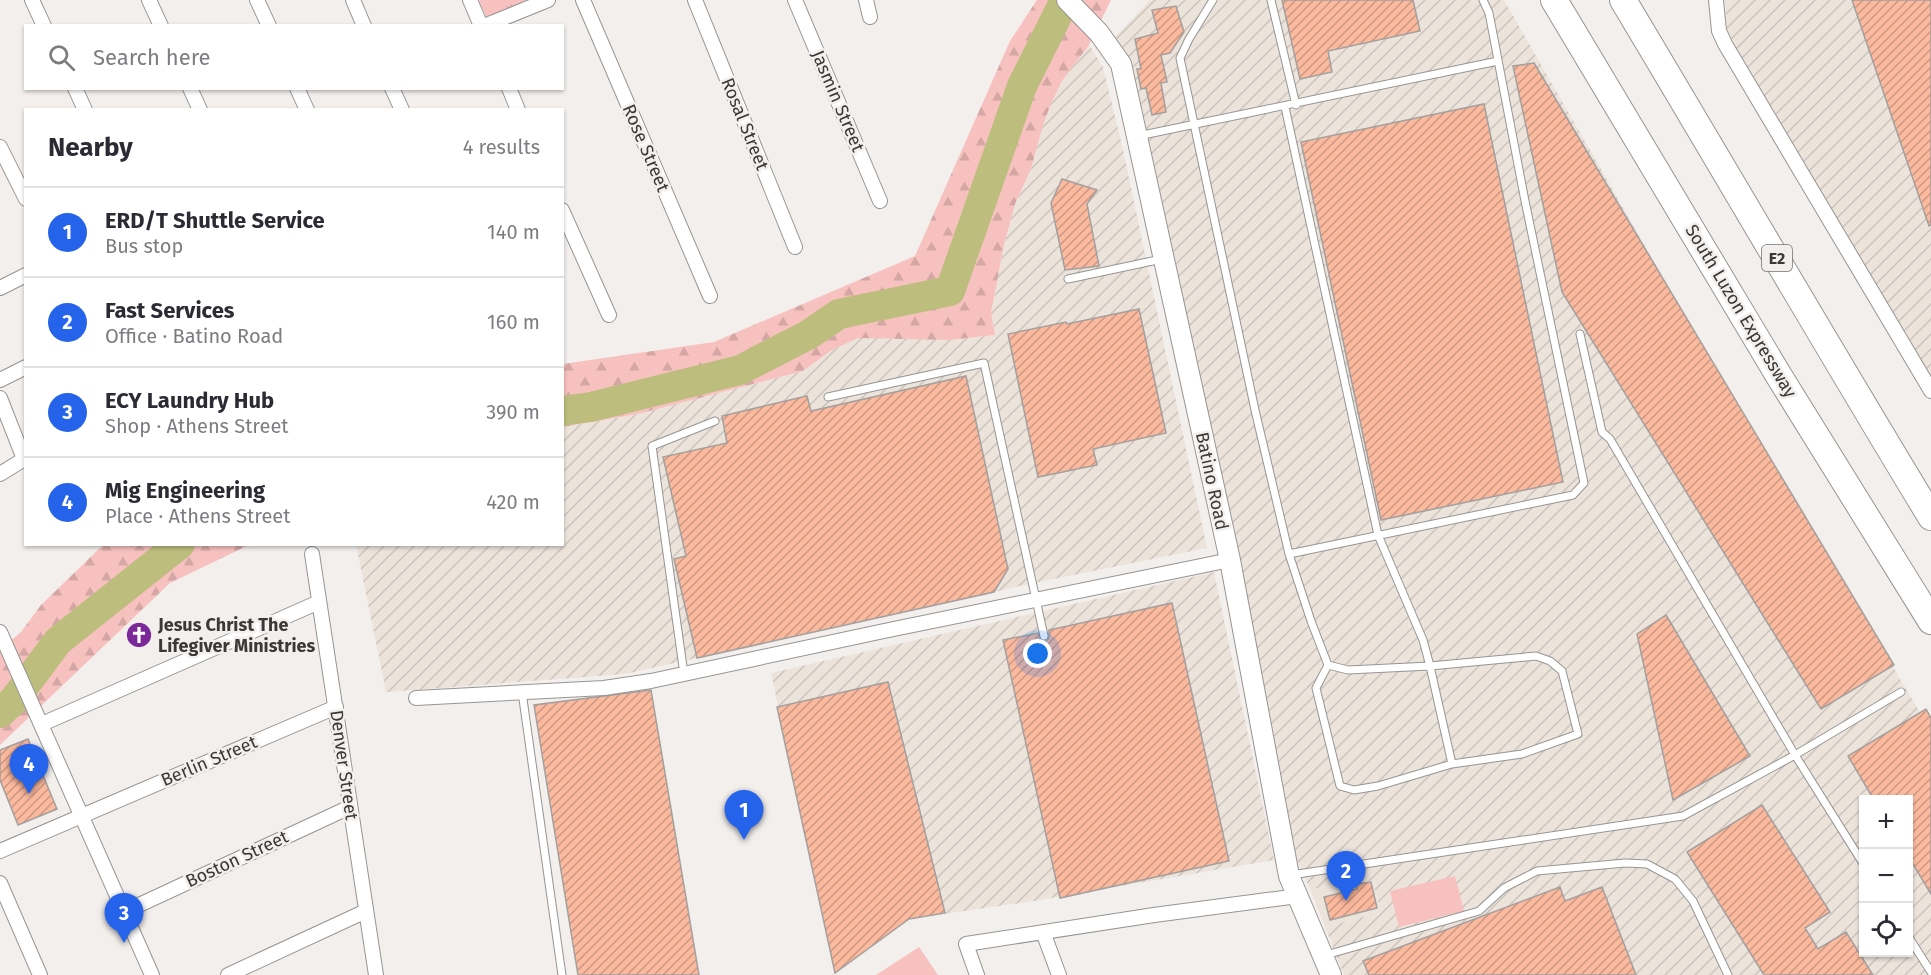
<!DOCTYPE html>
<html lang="en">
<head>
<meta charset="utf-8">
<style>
  :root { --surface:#fff; --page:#f2f2f3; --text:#2b2b33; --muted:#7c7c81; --line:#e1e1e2; --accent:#2563eb }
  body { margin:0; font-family:"Fira Sans",sans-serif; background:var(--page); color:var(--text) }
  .controls { position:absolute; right:18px; bottom:18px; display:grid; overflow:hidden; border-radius:0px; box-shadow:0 2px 4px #0004 }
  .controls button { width:54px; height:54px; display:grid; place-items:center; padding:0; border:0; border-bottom:2px solid var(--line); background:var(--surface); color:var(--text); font:30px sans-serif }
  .you { position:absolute; left:1038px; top:654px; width:21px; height:21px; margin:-15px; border:4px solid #fff; border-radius:50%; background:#1a73e8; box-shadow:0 0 0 9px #1a73e833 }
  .badge { display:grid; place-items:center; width:39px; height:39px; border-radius:50%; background:var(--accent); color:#fff; font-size:20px; font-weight:700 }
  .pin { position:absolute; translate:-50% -50px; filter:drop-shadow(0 2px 3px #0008) }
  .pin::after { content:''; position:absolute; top:32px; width:21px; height:18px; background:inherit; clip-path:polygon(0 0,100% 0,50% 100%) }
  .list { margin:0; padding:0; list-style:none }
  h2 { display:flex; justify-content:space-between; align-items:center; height:78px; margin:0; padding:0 24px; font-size:26px }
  h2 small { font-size:20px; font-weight:400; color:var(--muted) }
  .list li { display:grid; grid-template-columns:39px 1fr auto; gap:18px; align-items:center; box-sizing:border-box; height:90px; padding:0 24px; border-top:2px solid var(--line) }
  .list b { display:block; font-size:22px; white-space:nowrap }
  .list p { margin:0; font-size:20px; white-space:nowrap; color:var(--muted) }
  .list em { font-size:20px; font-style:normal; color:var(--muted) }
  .icon { flex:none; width:33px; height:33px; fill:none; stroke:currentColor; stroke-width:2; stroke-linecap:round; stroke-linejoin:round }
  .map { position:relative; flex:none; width:1931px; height:975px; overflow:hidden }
  .search { position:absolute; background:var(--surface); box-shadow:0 2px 4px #0004; left:24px; top:24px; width:540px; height:66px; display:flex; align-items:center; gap:15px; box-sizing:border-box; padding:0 21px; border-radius:0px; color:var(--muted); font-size:22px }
  .panel { position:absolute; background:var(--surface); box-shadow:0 2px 4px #0004; left:24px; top:108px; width:540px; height:438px; border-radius:0px }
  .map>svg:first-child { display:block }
  .built { fill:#ece3db }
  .industrial { fill:url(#industrial-furrows); fill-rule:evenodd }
  .forest { fill:url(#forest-firs) }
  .park { fill:url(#park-tufts) }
  .pitch { fill:#f7c1bf }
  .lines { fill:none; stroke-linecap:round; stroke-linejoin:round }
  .river { stroke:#bdbe7d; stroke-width:30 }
  .building { fill:url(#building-hatch); stroke:#a3a09f; stroke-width:1.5 }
  .service-casing { stroke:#979593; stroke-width:9 }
  .minor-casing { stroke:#979593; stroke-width:16 }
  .secondary-casing { stroke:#979593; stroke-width:22 }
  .motorway-casing { stroke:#979593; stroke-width:28 }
  .service { stroke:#fff; stroke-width:7 }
  .minor { stroke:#fff; stroke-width:14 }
  .secondary { stroke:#fff; stroke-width:20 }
  .motorway { stroke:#fff; stroke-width:26 }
  .labels { text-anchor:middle; stroke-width:5; stroke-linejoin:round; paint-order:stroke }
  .shield { fill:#f2efed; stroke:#71706e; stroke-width:1.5 }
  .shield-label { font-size:16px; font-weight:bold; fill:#3a3938 }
  .street-label { font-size:18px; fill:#3a3938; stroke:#f2efed }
  .poi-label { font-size:18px; font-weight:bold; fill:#3a3938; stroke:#f2efed; text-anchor:start }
</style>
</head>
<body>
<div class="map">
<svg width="1931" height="975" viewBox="0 0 1931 975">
  <defs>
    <pattern id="industrial-furrows" width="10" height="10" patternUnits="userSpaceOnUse" patternTransform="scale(1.5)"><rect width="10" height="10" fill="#ece3db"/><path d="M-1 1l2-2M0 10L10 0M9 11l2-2" fill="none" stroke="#cbc4bd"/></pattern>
    <pattern id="forest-firs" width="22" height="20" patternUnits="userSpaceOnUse" patternTransform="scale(1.5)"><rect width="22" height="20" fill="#f7c1bf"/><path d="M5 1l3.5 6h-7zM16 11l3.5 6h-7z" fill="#d4a7a5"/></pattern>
    <pattern id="park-tufts" width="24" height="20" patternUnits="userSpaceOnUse" patternTransform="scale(1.5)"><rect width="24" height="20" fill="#f7c1bf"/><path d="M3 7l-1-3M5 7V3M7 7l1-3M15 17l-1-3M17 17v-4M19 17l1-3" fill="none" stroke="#d4a7a5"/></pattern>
    <pattern id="building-hatch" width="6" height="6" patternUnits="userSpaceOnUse" patternTransform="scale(1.5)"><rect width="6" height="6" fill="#fbb99e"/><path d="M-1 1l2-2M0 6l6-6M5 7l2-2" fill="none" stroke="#cc9782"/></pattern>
  </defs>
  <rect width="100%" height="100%" fill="#f2efed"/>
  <path class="built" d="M1373,881l8,31 -56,15 -15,-38z"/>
  <path class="industrial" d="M1150,0h354l176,307 251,424v244h-587l-19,-48 56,-15 -8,-31 -63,8 -13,-29 -147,-704 -37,-117zM1864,800h44v152h-44z
    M1725,0h206v377l-204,-341z
    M1089,45l14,22 19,78 85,403 -168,34 -414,92 -239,18 -30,-147 206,-1 1,-117 75,-13 165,-43 29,-21 26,-13 92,3 45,-5 -4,-22 13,-68 11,-41 16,-35 12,-44 8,-21 11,-23z
    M1214,572l60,288 -234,40 -131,19 -74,54 -64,-300z"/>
  <path class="forest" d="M1037,0h74l-22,45 -27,36 -11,23 -8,21 -12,44 -16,35 -11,41 -13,68 4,22 -45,5 -92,-2 -26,12 -29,21 -165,43 -75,13v-63l151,-22 201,-86 95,-215z
    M103,545h146l-79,38 -170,162v-95l21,-18 20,-27z"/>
  <path class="park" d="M479,0h53l-45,19z"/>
  <path class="pitch" d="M1455,876l9,35 -65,16 -9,-36z
    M919,947l19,28h-62z"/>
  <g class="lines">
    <path class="river" d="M562,411l29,-4 149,-37 68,-35 31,-21 111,-23 72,-205 43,-86
      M0,713l14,-13 44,-59 122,-97"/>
  </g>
  <path class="building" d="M1282,0h131l7,31 -92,20 4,21 -32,7z
    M1852,0h79v225l-2,1z
    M1176,6l8,26 -14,21 -9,2 6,27 -6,1 5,29 -14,3 -6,-27 -5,1 -4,-20h4l-6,-30 23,-6 -6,-23z
    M1534,63l360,602 -73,44 -259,-417 -49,-226z
    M1484,104l79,378 -182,38 -80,-378z
    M1062,179l35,11 -10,14 12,62 -34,4 -14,-67z
    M1139,309l27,124 -73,16 4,16 -59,12 -30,-143 58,-12 1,2z
    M966,376l42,193 -14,23 -297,66 -23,-99 12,-3 -23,-99 64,-14 -5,-27 85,-20 4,15z
    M1172,603l57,258 -169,37 -57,-258 35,-7 2,6 5,3 4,-4v-8z
    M1666,615l84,141 -77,44 -36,-166z
    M888,682l57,231 -36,6 -74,54 -58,-266z
    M651,690l48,285h-121l-44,-270z
    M1926,709l5,9v176l-23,-38v-56h-34l-26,-44z
    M28,739l29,70 -39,16 -18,-45v-30z
    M1762,805l68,107 -25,16 13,21 28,-17 27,43h-109l-77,-123z
    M1371,882l6,26 -47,12 -6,-23 33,-8v-5z
    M1560,887l5,14 37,-14 34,88h-267l-6,-14z"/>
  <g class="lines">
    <g class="service-casing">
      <path id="service" d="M1213,0l-24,39 -9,19 75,352 34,144 22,67 17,44 -12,23 24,98 14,4 24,-4 74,-22 70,-10 56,-20 -16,-63 -12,-10 -14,-5 -106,10 -82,4 -20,-5
        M1271,0l25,105
        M1285,107l93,428 45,105 7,26 22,98
        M1138,136l360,-75
        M1068,279l94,-20
        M1580,334l22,98 8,7 185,316 69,110
        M828,397l156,-34 60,273
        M1289,554l284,-59 11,-12 -59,-282 -36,-188 -6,-13
        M684,674l-32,-228 63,-25
        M522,692l40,283
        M1291,875l392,-59 112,-61 106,-63
        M1908,936l23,36
        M1326,955l153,-44 25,-23 33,-17 88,-8 22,1 28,15 18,22 35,74"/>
    </g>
    <g class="minor-casing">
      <path id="minor" d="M32,0l12,26
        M149,0l12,26
        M257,0l12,26
        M353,0l11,26
        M470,0l11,26
        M583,0l127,296
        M695,0l100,247
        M795,0l85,201
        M866,0l4,17
        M1716,0l3,31 6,13 206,347
        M484,26l64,-26
        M75,88l10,22
        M190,88l10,22
        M297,88l10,22
        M392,88l10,22
        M509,88l9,22
        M0,147l26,52
        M562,210l47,105
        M0,288l26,-13
        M0,380l26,-13
        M0,398l24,61
        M0,474l26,-16
        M312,554l64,421
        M0,632l152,343
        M416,698l188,-10 47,-7 233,-50 346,-71
        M42,724l277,-122
        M0,851l336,-144
        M0,883l40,92
        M124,912l226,-105
        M1043,932l16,43
        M228,975l138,-64
        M977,975l-11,-31 188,-29 144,-19"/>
    </g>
    <g class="secondary-casing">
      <path id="secondary" d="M1067,0l32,33 22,31 109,496 59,316 42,99"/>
    </g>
    <g class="motorway-casing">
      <path id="motorway" d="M1554,0l225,376 152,245
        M1623,0c103,172 204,346 308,517"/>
    </g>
    <use href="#service" class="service"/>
    <use href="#minor" class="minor"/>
    <use href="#secondary" class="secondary"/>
    <use href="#motorway" class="motorway"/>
  </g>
  <defs>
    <g id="church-disc" transform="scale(1.35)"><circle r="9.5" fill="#7b2999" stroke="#f2efed"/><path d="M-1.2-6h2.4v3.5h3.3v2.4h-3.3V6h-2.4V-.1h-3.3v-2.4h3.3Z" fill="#fff"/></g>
  </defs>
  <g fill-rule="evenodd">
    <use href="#church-disc" x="139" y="635"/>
  </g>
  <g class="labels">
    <rect class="shield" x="1762" y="245" width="30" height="26" rx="4.5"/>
    <g class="shield-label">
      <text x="1777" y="264">E2</text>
    </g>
    <g class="street-label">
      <text transform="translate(838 101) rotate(67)" y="6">Jasmin Street</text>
      <text transform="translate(745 124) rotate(68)" y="6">Rosal Street</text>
      <text transform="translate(646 148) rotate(67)" y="6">Rose Street</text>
      <text transform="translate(1741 311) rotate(59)" y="6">South Luzon Expressway</text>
      <text transform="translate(1212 481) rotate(78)" y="6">Batino Road</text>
      <text transform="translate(209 761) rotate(-23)" y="6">Berlin Street</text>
      <text transform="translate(344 765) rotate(82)" y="6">Denver Street</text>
      <text transform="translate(237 859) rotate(-25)" y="6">Boston Street</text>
    </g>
    <g class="poi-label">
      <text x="158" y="631">Jesus Christ The<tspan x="158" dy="21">Lifegiver Ministries</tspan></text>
    </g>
  </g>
</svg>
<div class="controls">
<button>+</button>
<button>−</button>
<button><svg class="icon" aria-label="locate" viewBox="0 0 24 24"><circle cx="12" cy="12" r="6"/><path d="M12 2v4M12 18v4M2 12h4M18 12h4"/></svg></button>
</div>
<div class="you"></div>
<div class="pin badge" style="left:744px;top:840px">1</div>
<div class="pin badge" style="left:1346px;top:901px">2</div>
<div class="pin badge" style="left:124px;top:943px">3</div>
<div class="pin badge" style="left:29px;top:794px">4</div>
<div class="search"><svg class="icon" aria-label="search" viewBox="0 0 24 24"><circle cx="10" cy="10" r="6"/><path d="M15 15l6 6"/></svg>Search here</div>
<section class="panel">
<h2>Nearby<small>4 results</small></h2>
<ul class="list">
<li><span class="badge">1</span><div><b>ERD/T Shuttle Service</b><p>Bus stop</p></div><em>140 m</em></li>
<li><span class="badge">2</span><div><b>Fast Services</b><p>Office · Batino Road</p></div><em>160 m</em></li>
<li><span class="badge">3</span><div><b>ECY Laundry Hub</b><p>Shop · Athens Street</p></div><em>390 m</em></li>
<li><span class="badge">4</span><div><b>Mig Engineering</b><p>Place · Athens Street</p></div><em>420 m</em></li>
</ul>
</section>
</div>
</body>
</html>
